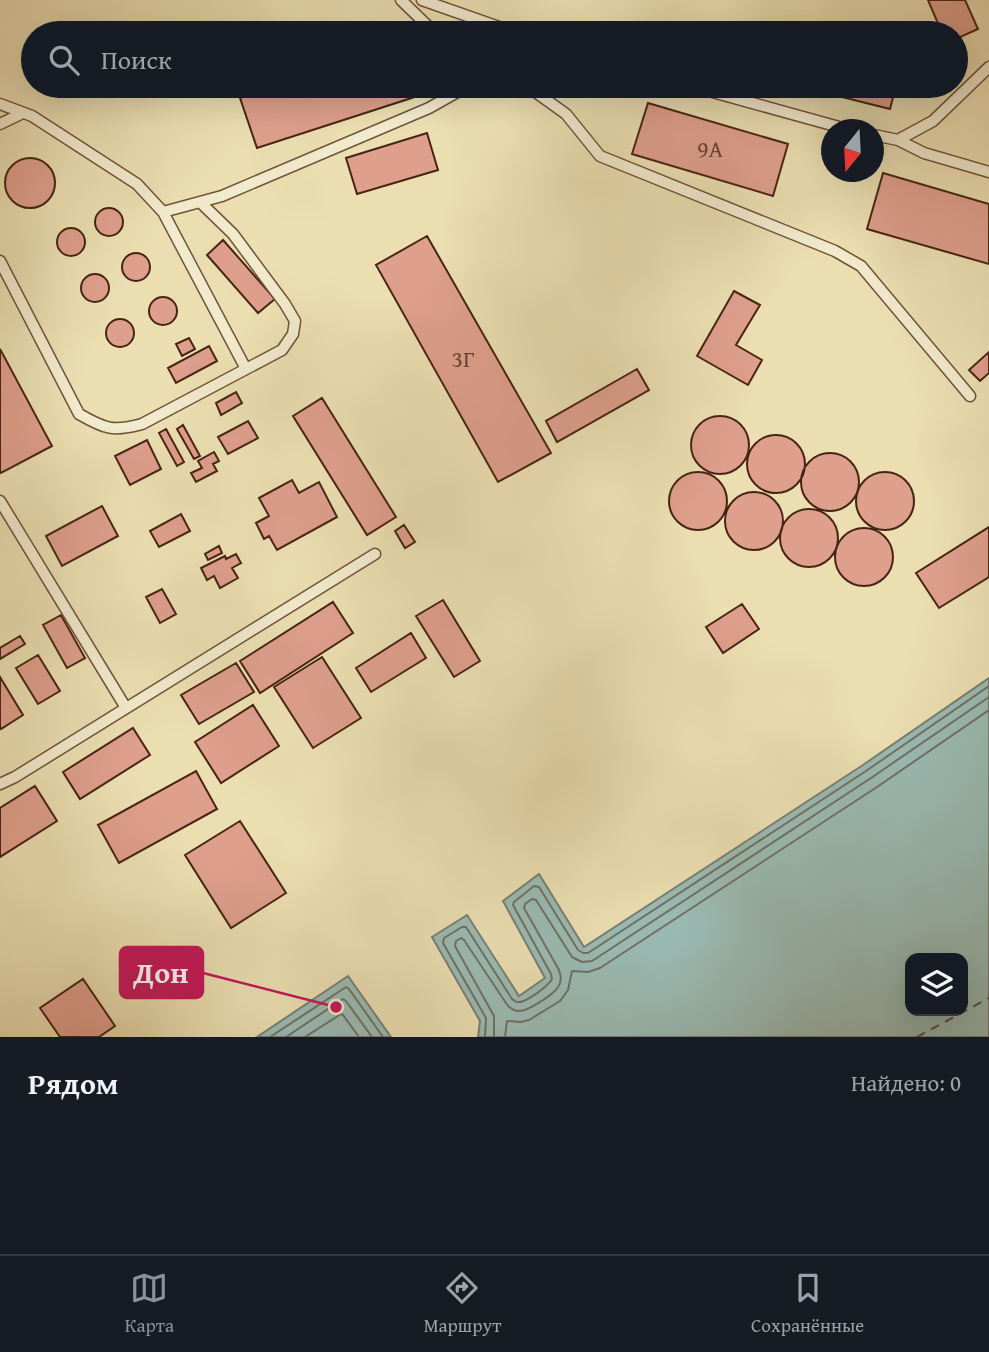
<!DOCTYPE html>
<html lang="ru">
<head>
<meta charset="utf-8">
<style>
  :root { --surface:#171b24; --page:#242831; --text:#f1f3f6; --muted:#9ea1a6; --line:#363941; --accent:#8c9099 }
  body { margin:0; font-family:"Gentium Book Plus",serif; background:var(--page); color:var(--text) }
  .controls { position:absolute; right:21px; bottom:21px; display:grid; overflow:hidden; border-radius:14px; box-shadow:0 7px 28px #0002 }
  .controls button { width:63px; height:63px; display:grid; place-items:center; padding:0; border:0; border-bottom:2px solid var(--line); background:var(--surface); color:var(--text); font:35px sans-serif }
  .compass { position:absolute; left:821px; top:119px; width:63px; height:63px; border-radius:50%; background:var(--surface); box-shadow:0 7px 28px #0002; rotate:198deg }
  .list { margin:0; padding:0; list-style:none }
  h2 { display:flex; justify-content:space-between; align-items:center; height:91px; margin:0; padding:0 28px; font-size:30px }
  h2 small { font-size:23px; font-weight:400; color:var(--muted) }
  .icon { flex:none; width:38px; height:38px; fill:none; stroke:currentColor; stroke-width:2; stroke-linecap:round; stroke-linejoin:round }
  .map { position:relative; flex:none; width:989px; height:1037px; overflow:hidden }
  .search { position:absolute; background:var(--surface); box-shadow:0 7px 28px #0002; left:21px; right:21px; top:21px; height:77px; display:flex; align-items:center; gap:18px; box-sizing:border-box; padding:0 24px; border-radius:38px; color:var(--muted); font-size:26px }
  .sheet { height:217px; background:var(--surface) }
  nav { display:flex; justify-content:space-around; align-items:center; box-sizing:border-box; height:98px; border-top:2px solid var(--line); background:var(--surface); font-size:19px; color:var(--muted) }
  nav a { display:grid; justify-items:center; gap:4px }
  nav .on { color:var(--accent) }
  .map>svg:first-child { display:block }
  .water { fill:#9abbb4; stroke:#797f74; stroke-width:2; fill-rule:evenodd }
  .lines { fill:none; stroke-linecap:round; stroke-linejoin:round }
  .shore { stroke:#707064; stroke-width:2 }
  .ferry { stroke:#5c4a3b; stroke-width:2; stroke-dasharray:9 7; stroke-linecap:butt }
  .building { fill:#de9f8d; stroke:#472413; stroke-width:2 }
  .service-casing { stroke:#70533b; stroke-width:13 }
  .service { stroke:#f2eacd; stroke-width:10 }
  .labels { text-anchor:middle; stroke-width:6; stroke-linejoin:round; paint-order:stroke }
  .number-label { font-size:24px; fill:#6d4332 }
  .leader { fill:none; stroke:#c2185b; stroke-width:2.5 }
  .callout-dot { fill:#c2185b; stroke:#f2eacd; stroke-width:2.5 }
  .callout { fill:#c2185b; stroke:#c2185b; stroke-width:2.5 }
  .callout-label { font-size:30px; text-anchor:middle; font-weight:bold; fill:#fff }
</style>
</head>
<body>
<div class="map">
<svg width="989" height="1037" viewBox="0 0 989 1037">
  <rect width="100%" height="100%" fill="#ebdfb2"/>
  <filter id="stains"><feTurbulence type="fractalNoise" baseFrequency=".00286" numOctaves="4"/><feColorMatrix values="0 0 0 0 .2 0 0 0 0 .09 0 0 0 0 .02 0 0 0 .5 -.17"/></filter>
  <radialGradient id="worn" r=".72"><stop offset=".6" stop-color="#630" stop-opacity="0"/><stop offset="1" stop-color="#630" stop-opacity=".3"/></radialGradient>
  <path class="water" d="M989,678v359h-511l2,-16 -48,-84 35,-22 52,81 26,-18 -42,-77 36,-27 45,73 279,-182zM910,958h53v53h-53z
    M348,976l43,61h-134z"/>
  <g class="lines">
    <path class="shore" d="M270,1037l76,-50 3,2 34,48
      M286,1037l57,-38 3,2 26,36
      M305,1037l36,-23 2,1 16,22
      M485,1037l1,-19 -43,-75 1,-5 18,-11h4l46,72c2,1 3,3 5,3 8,2 31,-16 35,-23l-1,-5 -38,-69 1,-3 20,-16 5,1 39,63 5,3h5l278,-182 123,-85
      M494,1037v-21l-39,-70 1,-5 5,-3 3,2 44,66c4,3 5,5 10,5 9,1 35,-16 40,-24 4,-6 3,-11 1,-17l-35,-62 1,-4 7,-5 4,1 36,57 10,5 10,-1 279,-183 118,-81
      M505,1037l2,-16 14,1 8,-2 31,-19 8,-11 4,-19 16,1 12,-4 277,-181 112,-77"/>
    <path class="ferry" d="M917,1037l72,-39"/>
  </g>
  <path class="building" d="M928,0h37l13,29 -22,10v-6h-14z
    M277,86h148l2,7 -170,55 -17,-50z
    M798,86h98l-6,23z
    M648,103l140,41 -15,52 -141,-42z
    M427,133l11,37 -81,24 -11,-36z
    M5 183a25 25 0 1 1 50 0a25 25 0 1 1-50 0Z
    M883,173l106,31v60l-122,-35z
    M95 222a14 14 0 1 1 28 0a14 14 0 1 1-28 0Z
    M57 242a14 14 0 1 1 28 0a14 14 0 1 1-28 0Z
    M427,236l124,217 -53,29 -122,-217z
    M223,240l52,59 -17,14 -51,-58z
    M122 267a14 14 0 1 1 28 0a14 14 0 1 1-28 0Z
    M81 288a14 14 0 1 1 28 0a14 14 0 1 1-28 0Z
    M734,291l26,14 -24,40 26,15 -14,25 -51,-29z
    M149 311a14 14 0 1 1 28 0a14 14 0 1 1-28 0Z
    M106 333a14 14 0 1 1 28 0a14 14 0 1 1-28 0Z
    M189,338l6,11 -13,7 -6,-12z
    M209,346l8,15 -41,22 -8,-15z
    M0,349l52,97 -51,27 -1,-2z
    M989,352v21l-9,8 -11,-11z
    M637,369l12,21 -92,52 -11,-21z
    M236,392l6,11 -21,12 -5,-12z
    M322,398l74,119 -29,18 -74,-119z
    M691 445a29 29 0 1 1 58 0a29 29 0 1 1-58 0Z
    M248,421l10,17 -30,16 -10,-17z
    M183,425l17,31 -6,3 -17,-30z
    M166,429l18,33 -7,4 -18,-33z
    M747 464a29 29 0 1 1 58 0a29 29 0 1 1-58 0Z
    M147,440l14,29 -31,16 -15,-29z
    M214,452l5,9 -6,3 4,7 -21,11 -5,-9 11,-5 -4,-7z
    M801 482a29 29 0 1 1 58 0a29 29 0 1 1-58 0Z
    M669 501a29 29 0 1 1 58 0a29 29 0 1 1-58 0Z
    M856 501a29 29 0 1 1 58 0a29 29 0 1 1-58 0Z
    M292,480l7,13 20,-11 18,35 -60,33 -8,-14 -5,3 -8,-16 13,-7 -10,-18z
    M725 521a29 29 0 1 1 58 0a29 29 0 1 1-58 0Z
    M102,506l16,30 -56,30 -16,-30z
    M780 538a29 29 0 1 1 58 0a29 29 0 1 1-58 0Z
    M181,514l9,17 -31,16 -9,-16z
    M404,525l11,17 -10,6 -10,-17z
    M989,527v50l-50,31 -23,-35z
    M835 557a29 29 0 1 1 58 0a29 29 0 1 1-58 0Z
    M219,546l3,7 -14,7 -3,-6z
    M236,554l5,9 -9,5 6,10 -18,10 -6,-12 -7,4 -6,-12 24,-12 1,3z
    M162,589l14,25 -16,9 -14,-26z
    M443,600l37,61 -26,16 -38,-61z
    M333,602l20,31 -93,60 -20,-32z
    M742,604l17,25 -36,24 -17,-26z
    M61,615l24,43 -18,10 -24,-43z
    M411,633l15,25 -55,34 -15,-24z
    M20,636l5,8 -25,15v-11z
    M38,655l22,36 -22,13 -22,-36z
    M322,657l39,61 -48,30 -39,-61z
    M236,663l18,29 -55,32 -18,-29z
    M0,677l23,38 -22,14 -1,-2z
    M253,705l26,41 -58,37 -26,-41z
    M133,728l17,27 -70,44 -17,-27z
    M196,771l21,38 -98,54 -21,-38z
    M35,786l22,35 -57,36v-49z
    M240,821l46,72 -55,35 -46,-73z
    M83,979l32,47 -16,11h-39l-20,-29z"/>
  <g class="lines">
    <g class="service-casing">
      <path id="service" d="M401,0l34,33
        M422,0l94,33
        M527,86l39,28 34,42 235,95 26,15 109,130
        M691,86l159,44
        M0,104l32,12 105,68 26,28 83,157
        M0,124l23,-11
        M874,135l24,5 35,-19 56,-54
        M898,140l26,13 65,19
        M163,212l59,-16 207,-88 39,-22
        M0,261l79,153c26,15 34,18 63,10l140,-74 11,-16 2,-13 -10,-17 -52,-70 -33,-32
        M0,501l126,207
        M0,784l15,-7 360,-223"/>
    </g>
    <use href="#service" class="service"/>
  </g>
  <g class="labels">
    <g class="number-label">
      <text x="710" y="157">9А</text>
      <text x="463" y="367">3Г</text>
    </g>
  </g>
  <path class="leader" d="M336 1007L203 973"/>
  <circle class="callout-dot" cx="336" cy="1007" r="7"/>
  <rect class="callout" x="120" y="947" width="83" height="51" rx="7"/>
  <g class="callout-label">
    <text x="161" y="983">Дон</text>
  </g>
  <rect width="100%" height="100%" filter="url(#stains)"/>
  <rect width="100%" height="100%" fill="url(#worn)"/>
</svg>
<div class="controls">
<button><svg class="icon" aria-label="layers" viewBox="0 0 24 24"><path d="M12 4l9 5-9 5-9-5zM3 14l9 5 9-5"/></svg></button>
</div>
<svg class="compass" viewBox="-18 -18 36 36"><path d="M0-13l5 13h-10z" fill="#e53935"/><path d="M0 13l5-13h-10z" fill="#9ea1a6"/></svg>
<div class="search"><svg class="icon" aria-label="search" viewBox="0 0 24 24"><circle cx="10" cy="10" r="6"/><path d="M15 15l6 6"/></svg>Поиск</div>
</div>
<section class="sheet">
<h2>Рядом<small>Найдено: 0</small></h2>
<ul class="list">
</ul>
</section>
<nav>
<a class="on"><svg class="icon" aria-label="map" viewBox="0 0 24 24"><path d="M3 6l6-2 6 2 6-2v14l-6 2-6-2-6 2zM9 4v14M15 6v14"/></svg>Карта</a>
<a><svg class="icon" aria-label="directions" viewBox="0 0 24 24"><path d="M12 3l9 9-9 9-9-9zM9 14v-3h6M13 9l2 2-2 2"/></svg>Маршрут</a>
<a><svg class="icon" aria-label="saved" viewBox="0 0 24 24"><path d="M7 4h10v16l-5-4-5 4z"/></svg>Сохранённые</a>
</nav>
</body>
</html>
